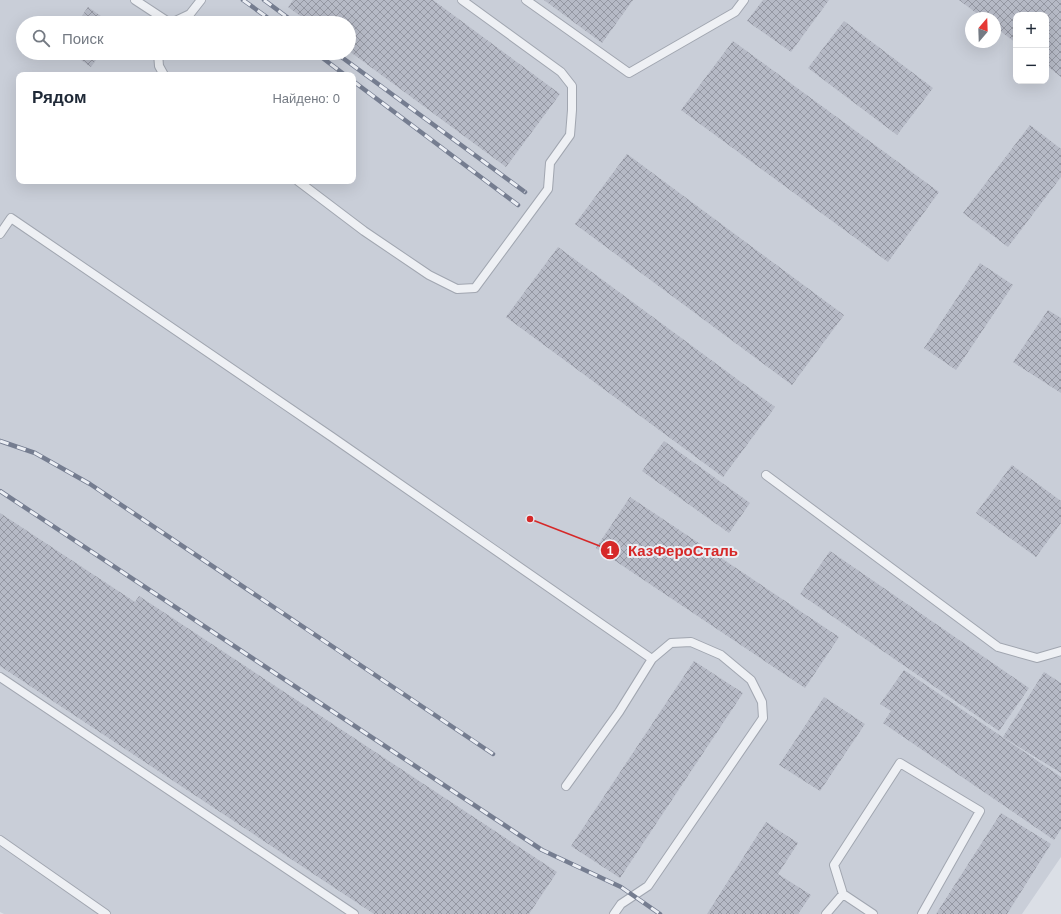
<!DOCTYPE html>
<html lang="ru">
<head>
<meta charset="utf-8">
<style>
  :root { --surface:#fff; --page:#f2f2f3; --text:#1f2937; --muted:#747a83; --line:#e0e1e3 }
  body { margin:0; font-family:Arial,sans-serif; background:var(--page); color:var(--text) }
  .controls { position:absolute; right:12px; top:12px; display:grid; overflow:hidden; border-radius:8px; box-shadow:0 4px 16px #0002 }
  .controls button { width:36px; height:36px; display:grid; place-items:center; padding:0; border:0; border-bottom:1px solid var(--line); background:var(--surface); color:var(--text); font:20px sans-serif }
  .compass { position:absolute; left:965px; top:12px; width:36px; height:36px; border-radius:50%; background:var(--surface); box-shadow:0 4px 16px #0002; rotate:19deg }
  .list { margin:0; padding:0; list-style:none }
  h2 { display:flex; justify-content:space-between; align-items:center; height:52px; margin:0; padding:0 16px; font-size:17px }
  h2 small { font-size:13px; font-weight:400; color:var(--muted) }
  .icon { flex:none; width:22px; height:22px; fill:none; stroke:currentColor; stroke-width:2; stroke-linecap:round; stroke-linejoin:round }
  .map { position:relative; flex:none; width:1061px; height:914px; overflow:hidden }
  .search { position:absolute; background:var(--surface); box-shadow:0 4px 16px #0002; left:16px; top:16px; width:340px; height:44px; display:flex; align-items:center; gap:10px; box-sizing:border-box; padding:0 14px; border-radius:22px; color:var(--muted); font-size:15px }
  .panel { position:absolute; background:var(--surface); box-shadow:0 4px 16px #0002; left:16px; top:72px; width:340px; height:112px; border-radius:8px }
  .map>svg:first-child { display:block }
  .built { fill:#c9ced8; fill-rule:evenodd }
  .building { fill:url(#building-cross-hatch) }
  .lines { fill:none; stroke-linecap:round; stroke-linejoin:round }
  .lane-casing { stroke:#a1a6b0; stroke-width:10 }
  .lane { stroke:#eef0f4; stroke-width:8 }
  .rail-casing { stroke:#757d90; stroke-width:4.5 }
  .rail { stroke:#ebeef4; stroke-width:3; stroke-dasharray:9; stroke-linecap:butt }
  .leader { fill:none; stroke:#d62828; stroke-width:1.5 }
  .callout-dot { fill:#d62828; stroke:#ebeef4; stroke-width:1.5 }
  .mark-label { font-size:12px; text-anchor:middle; font-weight:bold; fill:#fff }
  .callout-label { font-size:15px; text-anchor:middle; font-weight:bold; fill:#d62828; stroke:#ebeef4; stroke-width:4; stroke-linejoin:round; paint-order:stroke }
</style>
</head>
<body>
<div class="map">
<svg width="1061" height="914" viewBox="0 0 1061 914">
  <defs>
    <pattern id="building-cross-hatch" width="8" height="8" patternUnits="userSpaceOnUse"><rect width="8" height="8" fill="#b6bac6"/><path d="M0 0l8 8M0 8l8-8" fill="none" stroke="#9497a2"/></pattern>
  </defs>
  <rect width="100%" height="100%" fill="#dbdfe6"/>
  <path class="built" d="M0,0h1061v857l-39,57h-1018l-4,-2zM1016,15h30v66h-30zM971,18h24v24h-24zM23,23h326v30h-326zM19,75h334v106h-334z"/>
  <path class="building" d="M293,0h140l127,94 -54,73 -157,-116v-28h-39l-22,-16z
    M544,0h89l-31,43z
    M763,0h66l-38,52 -44,-31z
    M959,0h102v77l-15,-12v-50h-30v28l-21,-16v-9h-12z
    M88,7l23,16h-34z
    M844,21l89,67 -36,47 -89,-67z
    M733,41l206,151 -51,70 -207,-152z
    M71,53h30l-10,14z
    M1030,125l31,24v28l-53,70 -45,-34z
    M627,154l217,161 -52,70 -217,-161z
    M558,247l217,160 -52,70 -217,-160z
    M980,263l33,22 -57,85 -32,-22z
    M1048,310l13,8v75l-48,-31z
    M664,441l86,62 -21,30 -87,-62z
    M1012,465l49,36v22l-25,34 -60,-44z
    M630,497l209,140 -34,51 -209,-140z
    M0,513l135,89 4,-6 418,276 -28,42h-155l-374,-248z
    M830,551l199,137 -30,43 -199,-137z
    M694,661l49,32 -123,185 -49,-32z
    M904,670l157,107v52l-7,11 -171,-117 8,-12 -11,-7z
    M1044,672l17,11v90l-58,-36z
    M824,697l41,27 -45,67 -41,-26z
    M1001,813l50,31 -44,70h-71z
    M766,822l32,21 -20,31 33,21 -13,19h-91z"/>
  <g class="lines">
    <g class="lane-casing">
      <path id="lane" d="M135,0l35,23
        M526,0l103,73 106,-61 9,-12
        M171,23l19,-9 11,-14
        M158,53l1,13 5,9
        M298,181l66,50 65,44 28,14 18,-1 73,-99 2,-26 20,-28 2,-25v-24l-11,-14 -99,-72
        M0,234l11,-16 321,219 320,222 -33,53 -53,74
        M766,475l232,172 39,11 24,-7
        M0,677l354,237
        M0,840l106,74
        M614,914l7,-10 27,-18 115,-168 -1,-16 -11,-22 -30,-25 -30,-13 -20,1 -19,16
        M826,914l17,-20
        M873,914l-30,-20 -9,-29 66,-102 80,48 -58,103"/>
    </g>
    <use href="#lane" class="lane"/>
    <g class="rail-casing">
      <path id="rail" d="M243,0l32,23
        M264,0l31,23
        M316,53l29,22
        M336,53l189,139
        M353,81l165,124
        M0,441l35,12 55,31 403,270
        M0,491l542,359 79,37 39,27"/>
    </g>
    <use href="#rail" class="rail"/>
  </g>
  <path class="leader" d="M530 519L610 550"/>
  <g class="callout-dot">
    <circle cx="530" cy="519" r="4"/>
    <circle cx="610" cy="550" r="10"/>
  </g>
  <g class="mark-label">
    <text x="610" y="555">1</text>
  </g>
  <g class="callout-label">
    <text x="683" y="556">КазФероСталь</text>
  </g>
</svg>
<div class="controls">
<button>+</button>
<button>−</button>
</div>
<svg class="compass" viewBox="-18 -18 36 36"><path d="M0-13l5 13h-10z" fill="#e53935"/><path d="M0 13l5-13h-10z" fill="#747a83"/></svg>
<div class="search"><svg class="icon" aria-label="search" viewBox="0 0 24 24"><circle cx="10" cy="10" r="6"/><path d="M15 15l6 6"/></svg>Поиск</div>
<section class="panel">
<h2>Рядом<small>Найдено: 0</small></h2>
<ul class="list">
</ul>
</section>
</div>
</body>
</html>
